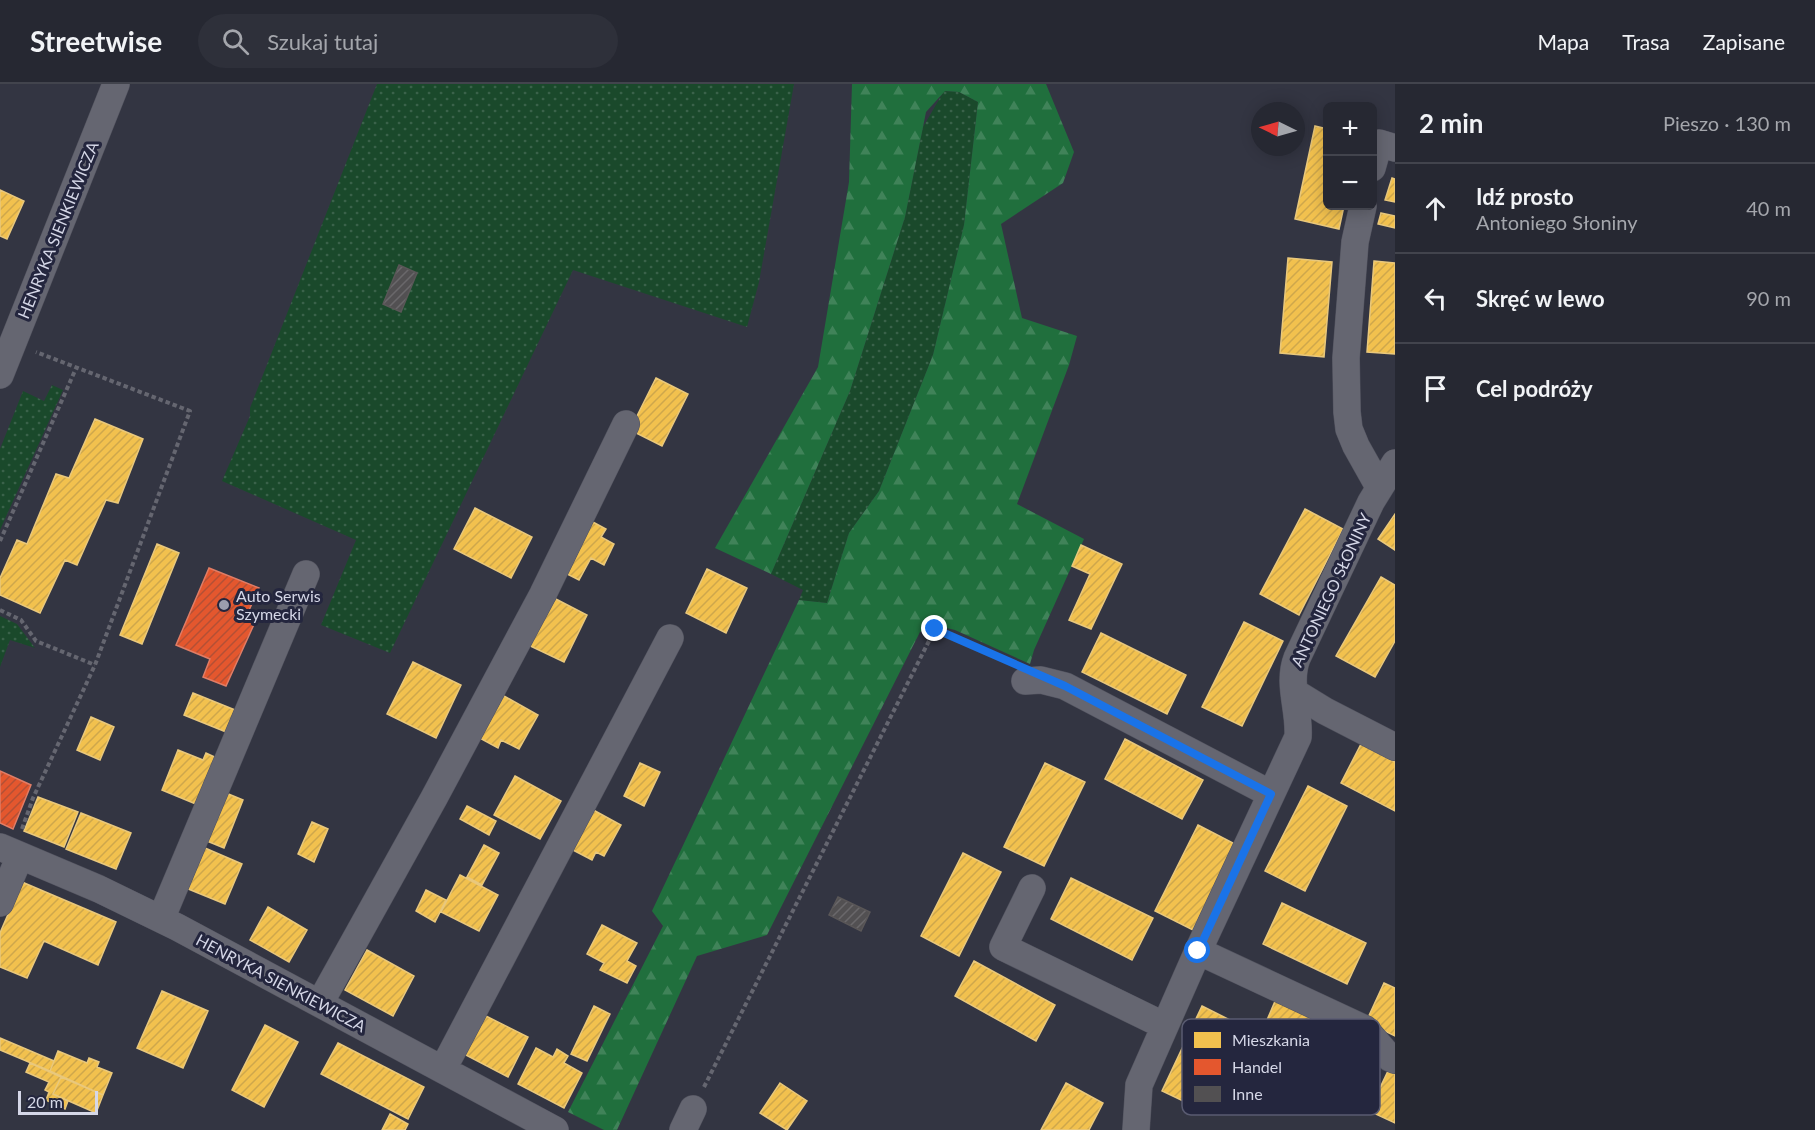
<!DOCTYPE html>
<html lang="pl">
<head>
<meta charset="utf-8">
<style>
  :root { --surface:#262832; --page:#2e303a; --text:#f1f3f6; --muted:#a4a6ac; --line:#42444d }
  body { margin:0; font-family:Lato,sans-serif; background:var(--page); color:var(--text) }
  .controls { position:absolute; right:18px; top:18px; display:grid; overflow:hidden; border-radius:9px; box-shadow:0 3px 15px #0003 }
  .controls button { width:54px; height:54px; display:grid; place-items:center; padding:0; border:0; border-bottom:2px solid var(--line); background:var(--surface); color:var(--text); font:30px sans-serif }
  .compass { position:absolute; left:1251px; top:18px; width:54px; height:54px; border-radius:50%; background:var(--surface); box-shadow:0 3px 15px #0003; rotate:275deg }
  .scale { position:absolute; left:18px; bottom:15px; width:80px; box-sizing:border-box; padding-left:6px; border:3px solid #d5d7e7; border-top:0; font-size:16px; line-height:21px; white-space:nowrap; color:#d5d7e7; -webkit-text-stroke:4px #24263e; paint-order:stroke }
  .stop { position:absolute; width:18px; height:18px; margin:-14px; border:4px solid #1a73e8; border-radius:50%; background:#fff }
  .stop.end { background:#1a73e8; border-color:#fff; box-shadow:0 2px 6px #0008 }
  .list { margin:0; padding:0; list-style:none }
  h2 { display:flex; justify-content:space-between; align-items:center; height:78px; margin:0; padding:0 24px; font-size:26px }
  h2 small { font-size:20px; font-weight:400; color:var(--muted) }
  .list li { display:grid; grid-template-columns:39px 1fr auto; gap:18px; align-items:center; box-sizing:border-box; height:90px; padding:0 24px; border-top:2px solid var(--line) }
  .list b { display:block; font-size:22px; white-space:nowrap }
  .list p { margin:0; font-size:20px; white-space:nowrap; color:var(--muted) }
  .list em { font-size:20px; font-style:normal; color:var(--muted) }
  .icon { flex:none; width:33px; height:33px; fill:none; stroke:currentColor; stroke-width:2; stroke-linecap:round; stroke-linejoin:round }
  .map { position:relative; flex:none; width:1395px; height:1046px; overflow:hidden }
  header { display:flex; align-items:center; gap:36px; box-sizing:border-box; height:84px; padding:0 30px; background:var(--surface); border-bottom:2px solid var(--line) }
  header strong { font-size:28px }
  nav { display:flex; gap:33px; margin-inline-start:auto; font-size:21px }
  .search { width:420px; height:54px; background:var(--page); display:flex; align-items:center; gap:15px; box-sizing:border-box; padding:0 21px; border-radius:33px; color:var(--muted); font-size:22px }
  main { display:flex }
  aside { flex:1; background:var(--surface) }
  .map>svg:first-child { display:block }
  .grass { fill:url(#grass-dots) }
  .forest { fill:url(#forest-firs) }
  .homes { fill:url(#homes-hatch); stroke:#e9c87c; stroke-width:1.5 }
  .shops { fill:url(#shops-hatch); stroke:#e07d66; stroke-width:1.5 }
  .building { fill:url(#building-hatch); stroke:#5a5758; stroke-width:1.5 }
  .lines { fill:none; stroke-linecap:round; stroke-linejoin:round }
  .minor-casing { stroke:#51525e; stroke-width:28 }
  .path { stroke:#656670; stroke-width:4; stroke-dasharray:4.5 3; stroke-linecap:butt }
  .minor { stroke:#656671; stroke-width:27 }
  .route { stroke:#1a73e8; stroke-width:8 }
  .poi-dot { fill:#9c9ead; stroke:#24263e; stroke-width:2 }
  .labels { text-anchor:middle; stroke-width:6; stroke-linejoin:round; paint-order:stroke }
  .street-label { font-size:16px; fill:#d5d7e7; stroke:#24263e }
  .poi-label { font-size:16px; fill:#d5d7e7; stroke:#24263e; text-anchor:start }
  .key { fill:#24263e; stroke:#595b71; stroke-width:1.5 }
  .key-label { font-size:16px; fill:#d5d7e7 }
</style>
</head>
<body>
<header>
<strong>Streetwise</strong>
<div class="search"><svg class="icon" aria-label="search" viewBox="0 0 24 24"><circle cx="10" cy="10" r="6"/><path d="M15 15l6 6"/></svg>Szukaj tutaj</div>
<nav><a>Mapa</a><a>Trasa</a><a>Zapisane</a></nav>
</header>
<main>
<div class="map">
<svg width="1395" height="1046" viewBox="0 0 1395 1046">
  <defs>
    <pattern id="grass-dots" width="8" height="8" patternUnits="userSpaceOnUse" patternTransform="scale(1.5)"><rect width="8" height="8" fill="#1a492b"/><path d="M2 2h.1M6 6h.1" fill="none" stroke="#3a624a" stroke-width="1.8" stroke-linecap="round"/></pattern>
    <pattern id="forest-firs" width="22" height="20" patternUnits="userSpaceOnUse" patternTransform="scale(1.5)"><rect width="22" height="20" fill="#206f3d"/><path d="M5 1l3.5 6h-7zM16 11l3.5 6h-7z" fill="#408359"/></pattern>
    <pattern id="homes-hatch" width="6" height="6" patternUnits="userSpaceOnUse" patternTransform="scale(1.5)"><rect width="6" height="6" fill="#f2c14e"/><path d="M-1 1l2-2M0 6l6-6M5 7l2-2" fill="none" stroke="#cea74c"/></pattern>
    <pattern id="shops-hatch" width="6" height="6" patternUnits="userSpaceOnUse" patternTransform="scale(1.5)"><rect width="6" height="6" fill="#e4572e"/><path d="M-1 1l2-2M0 6l6-6M5 7l2-2" fill="none" stroke="#b35035"/></pattern>
    <pattern id="building-hatch" width="6" height="6" patternUnits="userSpaceOnUse" patternTransform="scale(1.5)"><rect width="6" height="6" fill="#525052"/><path d="M-1 1l2-2M0 6l6-6M5 7l2-2" fill="none" stroke="#6a686b"/></pattern>
  </defs>
  <rect width="100%" height="100%" fill="#333542"/>
  <path class="grass" d="M377,0h417l-35,198 -12,45 -174,-57 -183,383 -69,-28 35,-85 -134,-59 28,-65v-8z
    M944,7l15,1 19,10 -14,123 -31,130 -54,136 -30,42 -22,70 -28,-3 4,-10 -32,-16 79,-183 55,-174 18,-90z
    M52,301l11,5 -63,140v-81l23,-58 21,10z
    M0,532l17,8 18,24 -25,-8 -10,27z"/>
  <path class="forest" d="M852,0h194l28,68 -11,31 -62,41 21,94 55,18 -8,29 -52,139 67,35 -50,111 -4,14 -75,-34 -21,-5 -14,7 -153,303 -70,21 -80,174h-13l-36,-18 95,-186 -11,-15 147,-311 28,3 22,-70 30,-42 54,-136 31,-130 14,-123 -19,-10 -14,-1 -19,21 -21,105 -55,174 -79,183 -56,-26 103,-181 31,-185z"/>
  <path class="homes" d="M1315,42l13,3v77h16l-5,23 -44,-10z
    M1392,94l3,1v23l-10,-2z
    M0,106l24,11 -17,38 -7,-3z
    M1381,129l14,3v12l-17,-4z
    M1288,174l44,4 -8,95 -44,-4z
    M1374,177l21,2v91l-28,-2z
    M656,294l32,16 -26,52 -32,-16z
    M95,335l48,20 -25,64 -12,-3 -29,65 -12,-5 -25,53 -40,-18v-17l17,-38 10,4 29,-70 13,4z
    M475,424l57,29 -21,41 -57,-29z
    M1305,425l38,20 -44,86 -39,-21z
    M1395,430v36l-17,-11z
    M591,437l15,8 -5,8 13,7 -10,21 -13,-7 -12,22 -14,-7z
    M157,460l22,9 -37,91 -22,-9z
    M1081,461l41,19 -31,65 -22,-9 21,-46 -18,-8z
    M707,485l40,19 -21,45 -40,-20z
    M1381,493l14,8v56l-20,36 -39,-21z
    M552,513l35,18 -23,47 -36,-17z
    M1244,538l39,19 -41,85 -40,-19z
    M1101,549l85,42 -19,39 -85,-42z
    M413,578l48,23 -25,53 -49,-24z
    M497,608l41,23 -19,34 -18,-9 -3,8 -24,-13z
    M193,609l47,19 -9,22 -47,-19z
    M91,633l23,10 -14,33 -23,-10z
    M1125,655l78,41 -21,39 -77,-40z
    M1361,660l34,18v49l-54,-28z
    M178,666l25,10 3,-7 15,7 -18,47 -41,-17z
    M640,679l20,9 -16,34 -20,-10z
    M1045,679l40,19 -41,84 -40,-19z
    M515,692l46,25 -21,38 -46,-24z
    M1308,702l39,20 -42,85 -40,-20z
    M226,709l17,7 -19,48 -17,-7z
    M38,713l40,15 -14,35 -40,-16z
    M467,722l29,15 -7,14 -29,-16z
    M586,722l35,19 -17,31 -8,-4 -4,8 -27,-14z
    M81,729l50,20 -15,36 -50,-20z
    M312,738l16,7 -14,33 -16,-8z
    M1198,741l37,19 -42,86 -38,-19z
    M198,761l44,19 -17,40 -44,-18z
    M484,761l15,8 -17,32 -15,-8z
    M963,769l38,19 -42,84 -38,-20z
    M460,791l38,20 -19,36 -38,-19z
    M1071,794l82,40 -21,42 -81,-41z
    M22,798l94,40 -18,43 -54,-24 -17,37 -27,-11v-34z
    M426,806l20,10 -11,22 -19,-11z
    M1282,819l84,40 -19,41 -84,-40z
    M268,823l39,23 -18,32 -39,-22z
    M602,841l35,18 -10,18 9,5 -9,17 -27,-13 4,-7 -17,-9z
    M367,866l47,26 -21,40 -48,-26z
    M974,877l81,44 -19,36 -81,-45z
    M1384,899l11,5v48l-29,-14z
    M162,907l46,20 -25,57 -46,-20z
    M1276,915l82,38 -18,41 -82,-37z
    M594,922l16,8 -23,47 -16,-7z
    M1202,922l40,20 -40,84 -40,-19z
    M480,929l48,24 -20,40 -48,-25z
    M265,941l33,17 -34,65 -32,-17z
    M0,954l54,23 -4,10 -50,-21z
    M338,959l86,44 -16,32 -87,-45z
    M536,964l17,9 4,-8 11,7 -4,7 18,10 -18,35 -46,-24z
    M58,967l29,12 2,-5 10,4 -2,5 15,6 -9,22 -53,-24z
    M30,979l31,14 -8,17 15,7 -3,8 -19,-9 3,-8 -4,-2 4,-8 -23,-10z
    M1388,987l7,3v49l-26,-12z
    M61,993l42,18 -7,18 -43,-19z
    M780,999l27,18 -20,29 -27,-17z
    M1066,999l37,20 -14,27h-48z
    M390,1030l18,10 -3,6h-23z"/>
  <path class="shops" d="M209,484l50,20 -13,29 10,3 -30,66 -23,-9 7,-18 -34,-14z
    M0,687l31,14 -18,44 -13,-6z"/>
  <path class="building" d="M399,181l18,8 -16,39 -18,-8z
    M838,813l32,15 -9,19 -32,-16z"/>
  <g class="lines">
    <g class="minor-casing">
      <path id="minor" d="M1372,84l7,-25 16,5
        M1363,122l-8,36 -9,116 1,54 2,17 7,17 23,41
        M0,291l116,-291
        M1025,597l16,-1 24,6 206,108
        M1294,608l31,19 70,36
        M0,763l99,42 78,38 378,203
        M1032,804l-29,59 162,79
        M0,819l20,-47
        M161,835l145,-345
        M1198,867l167,78 25,29 5,2
        M320,919l114,-205 109,-204 83,-170
        M443,985l227,-431
        M683,1046l10,-21
        M1136,1046l3,-45 59,-134 100,-214c2,-27 -11,-53 -1,-79l74,-156 24,-39"/>
    </g>
    <path class="path" d="M0,457l77,-175
      M0,526l21,10 15,21 59,24
      M22,745l11,-31 62,-133 95,-254 -154,-59
      M704,1003l231,-458 73,32"/>
    <use href="#minor" class="minor"/>
  </g>
  <g class="lines">
    <path class="route" d="M935,545l130,57 206,108 -73,157"/>
  </g>
  <circle class="poi-dot" cx="224" cy="521" r="6"/>
  <g class="labels">
    <g class="street-label">
      <text transform="translate(58 146) rotate(-68)" y="6">HENRYKA SIENKIEWICZA</text>
      <text transform="translate(1331 506) rotate(-65)" y="6">ANTONIEGO SŁONINY</text>
      <text transform="translate(281 899) rotate(28)" y="6">HENRYKA SIENKIEWICZA</text>
    </g>
    <g class="poi-label">
      <text x="236" y="518">Auto Serwis<tspan x="236" dy="18">Szymecki</tspan></text>
    </g>
  </g>
  <rect x="1182" y="935" width="198" height="96" rx="9" class="key"/>
  <rect x="1194" y="948" width="27" height="16" fill="#f2c14e"/>
  <rect x="1194" y="975" width="27" height="16" fill="#e4572e"/>
  <rect x="1194" y="1002" width="27" height="16" fill="#525052"/>
  <g class="key-label">
    <text x="1232" y="962">Mieszkania</text>
    <text x="1232" y="989">Handel</text>
    <text x="1232" y="1016">Inne</text>
  </g>
</svg>
<div class="controls">
<button>+</button>
<button>−</button>
</div>
<svg class="compass" viewBox="-18 -18 36 36"><path d="M0-13l5 13h-10z" fill="#e53935"/><path d="M0 13l5-13h-10z" fill="#a4a6ac"/></svg>
<div class="scale">20 m</div>
<div class="stop" style="left:1198px;top:867px"></div>
<div class="stop end" style="left:935px;top:545px"></div>
</div>
<aside>
<h2>2 min<small>Pieszo · 130 m</small></h2>
<ul class="list">
<li><svg class="icon" aria-label="ahead" viewBox="0 0 24 24"><path d="M12 20V5M6 11l6-6 6 6"/></svg><div><b>Idź prosto</b><p>Antoniego Słoniny</p></div><em>40 m</em></li>
<li><svg class="icon" aria-label="left" viewBox="0 0 24 24"><path d="M17 20v-9H6M10 6l-5 5 5 5"/></svg><div><b>Skręć w lewo</b></div><em>90 m</em></li>
<li><svg class="icon" aria-label="arrive" viewBox="0 0 24 24"><path d="M6 21V4h12l-3 4 3 4H6"/></svg><div><b>Cel podróży</b></div></li>
</ul>
</aside>
</main>
</body>
</html>
